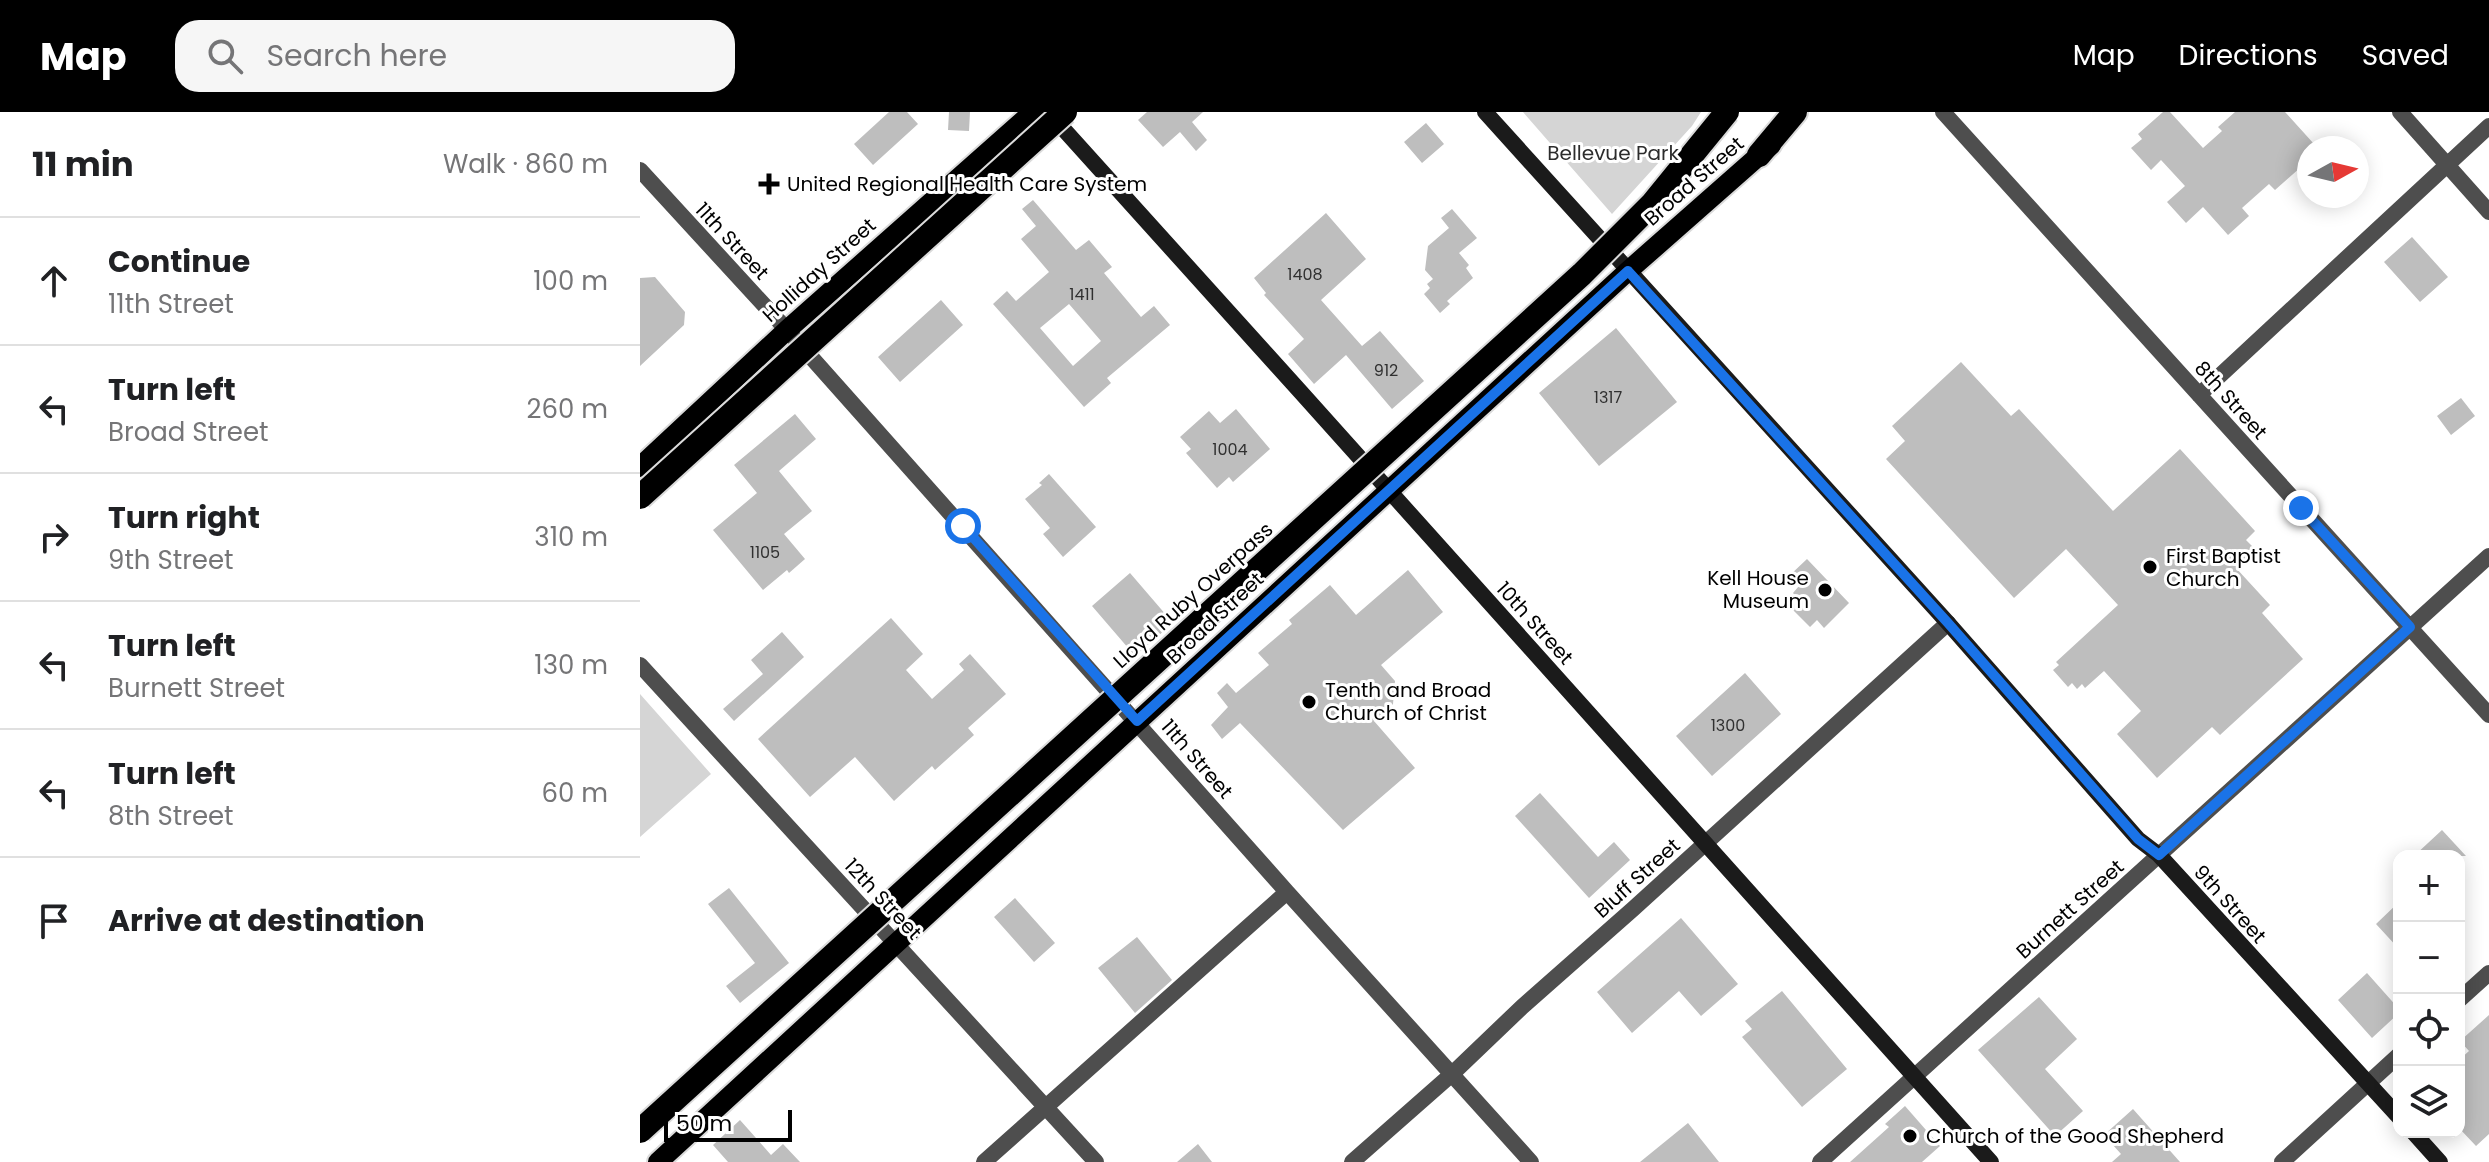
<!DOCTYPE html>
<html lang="en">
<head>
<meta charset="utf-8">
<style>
  :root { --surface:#fff; --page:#f6f6f6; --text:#202124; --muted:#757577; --line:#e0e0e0; --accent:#000 }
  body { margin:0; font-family:Poppins,sans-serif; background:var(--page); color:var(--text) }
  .controls { position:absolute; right:24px; bottom:24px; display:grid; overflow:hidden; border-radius:16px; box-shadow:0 4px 20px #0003 }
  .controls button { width:72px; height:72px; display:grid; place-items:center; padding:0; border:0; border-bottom:2px solid var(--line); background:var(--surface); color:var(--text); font:40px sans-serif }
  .compass { position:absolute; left:1657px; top:24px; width:72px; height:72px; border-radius:50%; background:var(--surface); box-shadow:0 4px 20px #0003; rotate:82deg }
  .scale { position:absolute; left:24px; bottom:20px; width:128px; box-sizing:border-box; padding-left:8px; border:4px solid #000; border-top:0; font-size:22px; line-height:28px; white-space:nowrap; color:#000; -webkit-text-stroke:6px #fff; paint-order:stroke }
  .stop { position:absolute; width:24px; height:24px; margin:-18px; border:6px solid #1a73e8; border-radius:50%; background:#fff }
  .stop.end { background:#1a73e8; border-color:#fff; box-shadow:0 2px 8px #0008 }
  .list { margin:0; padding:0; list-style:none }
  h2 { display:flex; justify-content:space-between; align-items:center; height:104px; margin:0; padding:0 32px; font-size:34px }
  h2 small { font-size:26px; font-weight:400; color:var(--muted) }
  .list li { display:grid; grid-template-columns:52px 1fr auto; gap:24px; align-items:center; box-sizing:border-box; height:128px; padding:0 32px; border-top:2px solid var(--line) }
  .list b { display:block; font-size:30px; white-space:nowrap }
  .list p { margin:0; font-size:26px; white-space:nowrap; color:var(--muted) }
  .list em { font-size:26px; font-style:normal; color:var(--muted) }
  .icon { flex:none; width:44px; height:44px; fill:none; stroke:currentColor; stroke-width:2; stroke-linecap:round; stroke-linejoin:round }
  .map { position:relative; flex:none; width:1849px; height:1050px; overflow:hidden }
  header { display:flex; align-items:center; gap:48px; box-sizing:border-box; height:112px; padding:0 40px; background:var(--accent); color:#fff }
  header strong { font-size:38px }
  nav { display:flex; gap:44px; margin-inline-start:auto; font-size:28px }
  .search { width:560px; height:72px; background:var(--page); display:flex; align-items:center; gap:20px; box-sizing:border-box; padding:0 28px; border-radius:24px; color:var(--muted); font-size:30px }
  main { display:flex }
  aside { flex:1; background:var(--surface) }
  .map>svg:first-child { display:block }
  .green { fill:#d5d5d5 }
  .building { fill:#bebebe; fill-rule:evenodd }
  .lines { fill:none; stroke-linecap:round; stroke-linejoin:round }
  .primary-casing { stroke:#dbdbdb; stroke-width:24 }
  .highway-casing { stroke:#dbdbdb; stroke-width:28 }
  .street { stroke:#4e4e4e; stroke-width:16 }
  .secondary { stroke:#1b1b1b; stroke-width:16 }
  .primary { stroke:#000; stroke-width:20 }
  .highway { stroke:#000; stroke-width:24 }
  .highway-bridge-casing { stroke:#dbdbdb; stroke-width:28; stroke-linecap:butt }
  .highway-bridge { stroke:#000; stroke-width:24 }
  .route { stroke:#1a73e8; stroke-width:10 }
  .poi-dot { fill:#000; stroke:#fff; stroke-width:3 }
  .labels { text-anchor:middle; stroke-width:6; stroke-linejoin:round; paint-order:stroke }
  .number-label { font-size:16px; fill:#303030 }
  .park-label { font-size:20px; fill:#2c2c2c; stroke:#fff }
  .street-label { font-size:20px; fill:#000; stroke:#fff }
  .poi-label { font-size:20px; fill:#000; stroke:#fff; text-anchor:start }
</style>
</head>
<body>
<header>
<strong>Map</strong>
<div class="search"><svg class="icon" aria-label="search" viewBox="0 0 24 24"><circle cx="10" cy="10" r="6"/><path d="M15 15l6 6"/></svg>Search here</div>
<nav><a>Map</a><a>Directions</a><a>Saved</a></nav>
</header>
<main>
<aside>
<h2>11 min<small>Walk · 860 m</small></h2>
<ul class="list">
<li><svg class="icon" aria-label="ahead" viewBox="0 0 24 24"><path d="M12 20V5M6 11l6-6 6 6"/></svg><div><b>Continue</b><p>11th Street</p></div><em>100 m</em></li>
<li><svg class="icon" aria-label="left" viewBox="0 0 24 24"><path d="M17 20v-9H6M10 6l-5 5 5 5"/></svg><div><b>Turn left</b><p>Broad Street</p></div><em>260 m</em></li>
<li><svg class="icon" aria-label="right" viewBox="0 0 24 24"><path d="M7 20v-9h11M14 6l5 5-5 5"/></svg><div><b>Turn right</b><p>9th Street</p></div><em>310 m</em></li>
<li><svg class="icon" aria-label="left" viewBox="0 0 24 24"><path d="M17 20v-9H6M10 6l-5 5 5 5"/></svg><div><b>Turn left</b><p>Burnett Street</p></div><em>130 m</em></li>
<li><svg class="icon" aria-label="left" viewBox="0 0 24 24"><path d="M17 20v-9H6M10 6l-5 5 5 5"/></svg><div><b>Turn left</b><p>8th Street</p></div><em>60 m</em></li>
<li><svg class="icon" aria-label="arrive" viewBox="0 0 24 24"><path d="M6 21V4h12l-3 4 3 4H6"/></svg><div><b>Arrive at destination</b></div></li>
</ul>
</aside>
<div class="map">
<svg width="1849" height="1050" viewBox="0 0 1849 1050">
  <rect width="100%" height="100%" fill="#fff"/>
  <path class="green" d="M883,0h178l-9,14 -80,88z
    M0,582l71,80 -71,63z"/>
  <path class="building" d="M249,0h18l11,12 -45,41 -19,-21z
    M309,0h21l-1,19 -21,-1z
    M507,0h56l-11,10 15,18 -11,11 -16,-19 -17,15 -25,-27z
    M1523,0h7l33,36 19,-17 -4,-4 17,-15h50l29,32 -5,4v12l-34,30 -6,-6 -27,24 7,8 -21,19 -25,-28 -17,16 -19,-21 18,-16 -24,-26 -10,10 -20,-22 11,-9 -4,-5z
    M786,11l18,21 -22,19 -18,-21z
    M393,88l43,50 13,-10 23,27 -8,6 37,44 13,-11 16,19 -63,53 4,5 -27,24 -91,-103 14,-13 9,10 33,-29 -28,-33 15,-13 -14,-17zM429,192l32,37 -28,25 -33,-38z
    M812,97l25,29 -18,15 10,12 -3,3 7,10 -26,23 3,3 -10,9 -16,-19 6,-6 -3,-4 6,-5 -8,-9 3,-24 21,-18 -8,-10z
    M686,101l40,46 -45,41 41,46 18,-15 44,50 -32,28 -46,-54 -32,29 -26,-30 16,-15 -40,-44 2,-2 -12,-15z
    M1772,125l36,40 -28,25 -36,-40z
    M15,165l30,35 -1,13 -44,41v-88z
    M301,188l22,25 -63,57 -22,-25z
    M976,216l61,74 -78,64 -60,-73z
    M1321,250l50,54 8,-7 94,102 67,-62 75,82 -9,9 10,10 -20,18 34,37 -8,8 41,46 -83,76 -8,-8 -55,51 -40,-44 24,-23 -37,-40 -19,17 -3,-4 -5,5 -5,-6 -4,4 -15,-17 6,-5 -3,-3 62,-57 -52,-56 -52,49 -128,-139 19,-18 -13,-15z
    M1821,286l14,18 -24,19 -14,-19z
    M596,297l34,40 -37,33 -4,-5 -12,11 -31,-35 5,-4 -11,-12 29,-26 11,12z
    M155,302l21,25 -37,32 33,40 -28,23 21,25 -16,14 -2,-3 -24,20 -50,-60 44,-37 -23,-28z
    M409,362l47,53 -33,30 -20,-23 7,-6 -25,-29 17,-14 -3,-2z
    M1167,447l42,44 -25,25 -7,-8 -7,7 -19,-19 8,-8 -6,-7 6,-7 -10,-10z
    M768,458l35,42 -62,53 14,16 -2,23 -19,17 41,47 -72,62 -103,-107 -18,16 -11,-14 17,-18 -11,-14 10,-10 9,10 33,-28 -11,-12 34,-29 -3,-4 41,-35 26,30z
    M490,461l43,50 -38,33 -43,-50z
    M251,506l32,36 -17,16 26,29 32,-29 -5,-6 11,-10 36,40 -38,34 6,7 -39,35 -3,-4 -38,35 -39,-44 -45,40 -52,-58z
    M142,520l22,25 -70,64 -11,-12 40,-35 -12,-14z
    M1105,561l36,41 -69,62 -36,-40z
    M900,681l58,64 16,-15 16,18 -41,38 -74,-82z
    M1802,718l24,26h-52z
    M89,776l60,75 -49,40 -14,-17 29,-23 -47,-59z
    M375,786l40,45 -21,19 -40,-45z
    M1759,790v47l-23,-25z
    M1041,806l57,66 -37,32 -22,-25 -47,42 -35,-41z
    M497,825l35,43 -37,33 -37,-45z
    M1727,861l32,36v4l-27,25 -34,-38z
    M1142,879l65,78 -45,38 -60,-70 10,-8 -7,-8z
    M1399,885l38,42 -32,30 38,42 -28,25 -77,-86z
    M1849,903v119l-13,12 -17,-18v-68l10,-9 -9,-10z
    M1265,994l35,40 -18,16h-72l39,-35 -4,-3z
    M1493,997l47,53h-68l9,-8 -17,-19z
    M100,1008l31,35 12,-11 17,18h-72l-15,-17z
    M1048,1011l31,39h-79z
    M558,1032l14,18h-35z"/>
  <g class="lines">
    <g class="primary-casing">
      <path id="primary" d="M0,355l147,-137 246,-218
        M18,1050l970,-891 143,-126"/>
    </g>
    <g class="highway-casing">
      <path id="highway" d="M1119,43l36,-43"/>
    </g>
    <path class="street" d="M1303,0l546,603
      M1760,0l89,100
      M0,58l147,160 500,562 244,270
      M1559,283l290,-269
      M0,553l456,497
      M1819,888l30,-27
      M344,1050l303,-270
      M712,1050l100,-88 70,-67 111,-98 315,-286
      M1180,1050l669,-606
      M1642,1050l117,-107"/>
    <path class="secondary" d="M845,0l463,511 190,216 21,16 240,262
      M409,1c316,348 627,701 942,1049
      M1773,1020l27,30"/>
    <use href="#primary" class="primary"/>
    <use href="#highway" class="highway"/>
    <g class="highway-bridge-casing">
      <path id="highway-bridge" d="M0,385l425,-385
        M0,1019l942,-857 70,-70 75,-92"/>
    </g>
    <use href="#highway-bridge" class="highway-bridge"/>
  </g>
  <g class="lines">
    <path class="route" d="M323,414l174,195 491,-450 320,352 190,216 21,16 251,-228 -109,-119"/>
  </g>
  <g class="poi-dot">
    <path d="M125 60h8v8h8v8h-8v8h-8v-8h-8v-8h8z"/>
    <circle cx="1510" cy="455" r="8"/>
    <circle cx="1185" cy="478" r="8"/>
    <circle cx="669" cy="590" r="8"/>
    <circle cx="1270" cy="1024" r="8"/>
  </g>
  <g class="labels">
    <g class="number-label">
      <text x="665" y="168">1408</text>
      <text x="442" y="188">1411</text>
      <text x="746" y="264">912</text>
      <text x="968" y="291">1317</text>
      <text x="590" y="343">1004</text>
      <text x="125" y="446">1105</text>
      <text x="1088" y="619">1300</text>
    </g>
    <g class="park-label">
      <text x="973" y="48">Bellevue Park</text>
    </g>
    <g class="street-label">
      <text transform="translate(1054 69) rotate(-41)" y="7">Broad Street</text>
      <text transform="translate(92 129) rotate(47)" y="7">11th Street</text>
      <text transform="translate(179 158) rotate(-42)" y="7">Holliday Street</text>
      <text transform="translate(1591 288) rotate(48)" y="7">8th Street</text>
      <text transform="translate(553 483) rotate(-42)" y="7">Lloyd Ruby Overpass</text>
      <text transform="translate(575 506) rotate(-43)" y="7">Broad Street</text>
      <text transform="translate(895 511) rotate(48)" y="7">10th Street</text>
      <text transform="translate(557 647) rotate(49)" y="7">11th Street</text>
      <text transform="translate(997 766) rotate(-42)" y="7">Bluff Street</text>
      <text transform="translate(243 787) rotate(47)" y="7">12th Street</text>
      <text transform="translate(1590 792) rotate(48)" y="7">9th Street</text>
      <text transform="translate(1430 797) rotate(-42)" y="7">Burnett Street</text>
    </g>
    <g class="poi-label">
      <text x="147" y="79">United Regional Health Care System</text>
      <text x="1526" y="451">First Baptist<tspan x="1526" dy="23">Church</tspan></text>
      <text x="1169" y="473" text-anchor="end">Kell House<tspan x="1169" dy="23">Museum</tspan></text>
      <text x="685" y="585">Tenth and Broad<tspan x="685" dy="23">Church of Christ</tspan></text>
      <text x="1286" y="1031">Church of the Good Shepherd</text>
    </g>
  </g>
</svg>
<div class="controls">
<button>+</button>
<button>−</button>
<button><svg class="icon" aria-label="locate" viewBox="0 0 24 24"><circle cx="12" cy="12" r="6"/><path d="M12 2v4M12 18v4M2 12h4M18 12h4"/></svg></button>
<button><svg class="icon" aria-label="layers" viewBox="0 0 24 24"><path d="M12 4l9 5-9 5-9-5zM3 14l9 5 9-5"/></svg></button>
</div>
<svg class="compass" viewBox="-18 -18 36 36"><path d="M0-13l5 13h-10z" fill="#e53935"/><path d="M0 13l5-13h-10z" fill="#757577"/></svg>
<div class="scale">50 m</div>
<div class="stop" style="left:323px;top:414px"></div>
<div class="stop end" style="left:1661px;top:396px"></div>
</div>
</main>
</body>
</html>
